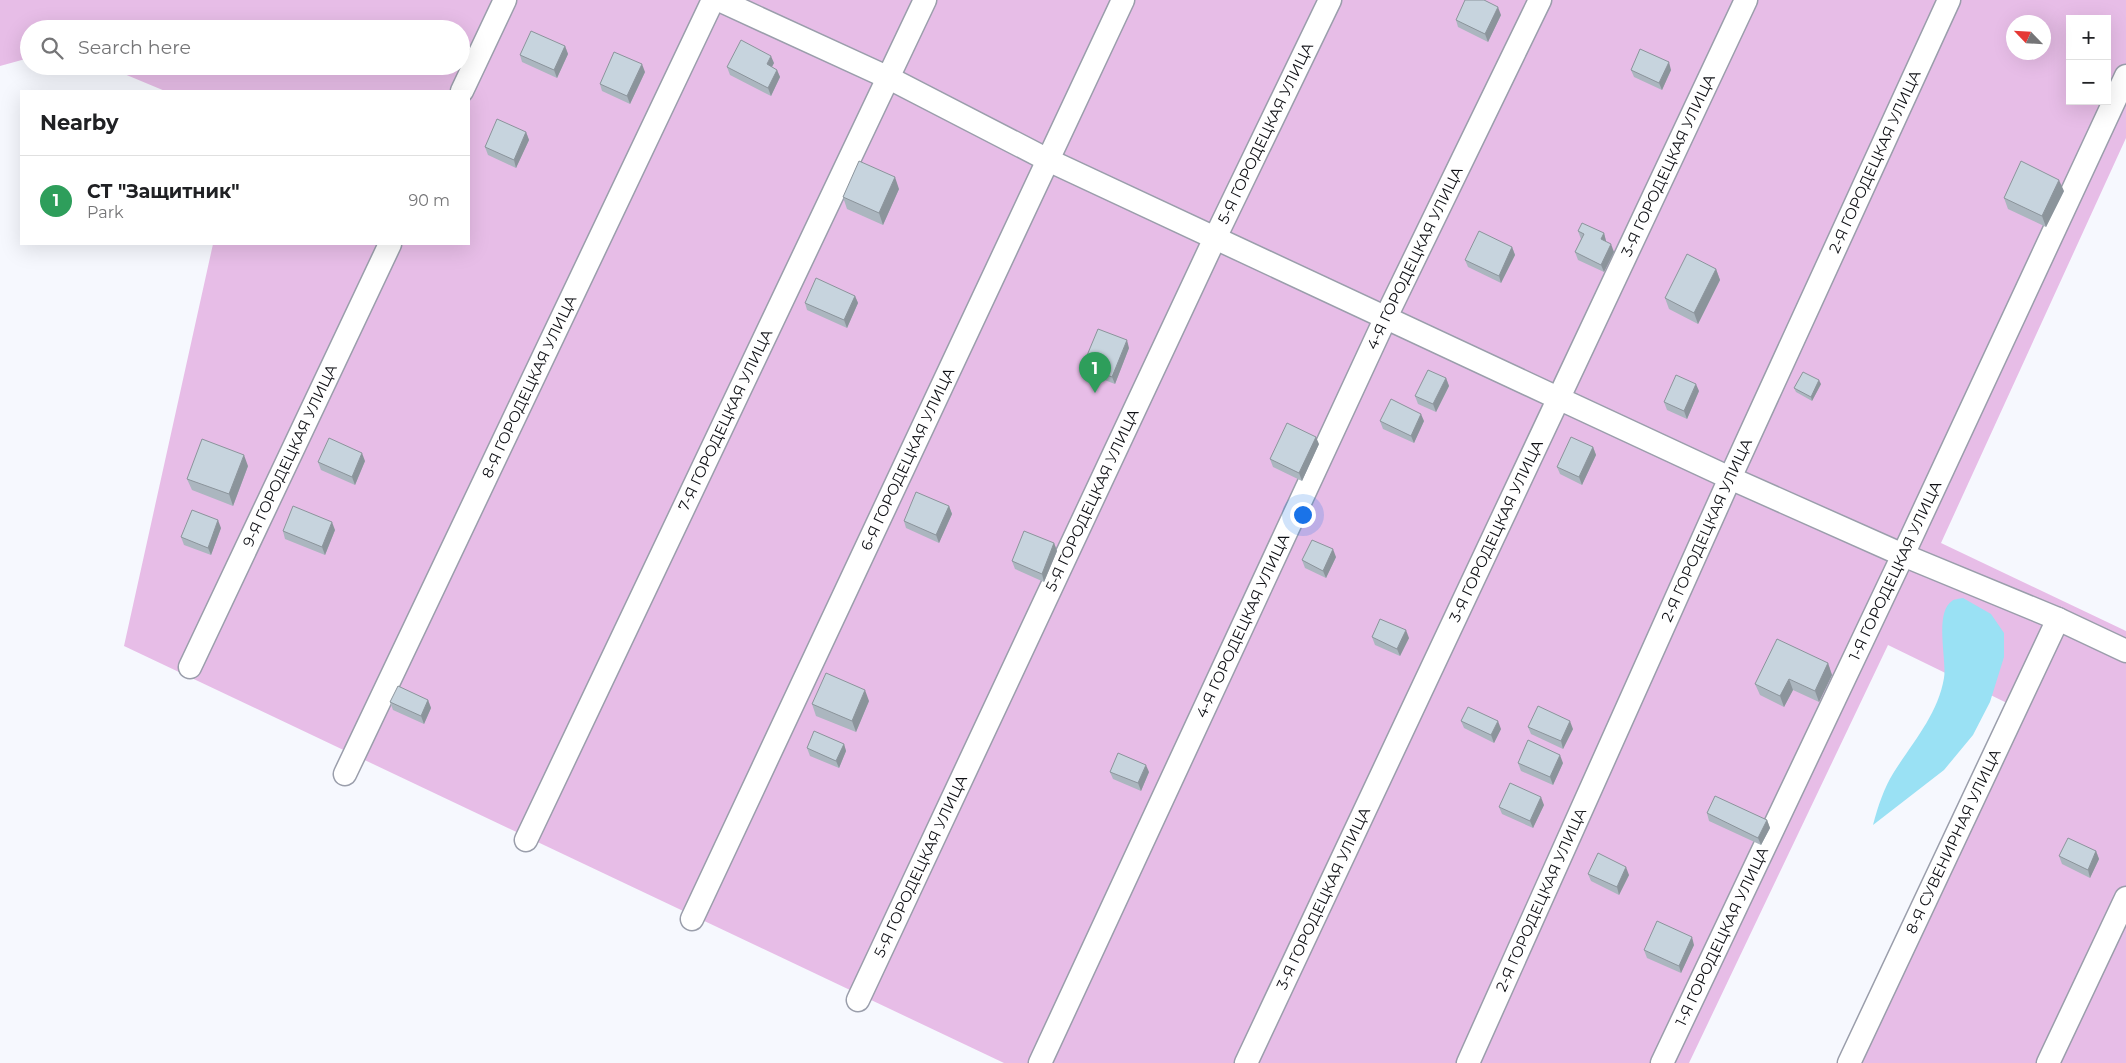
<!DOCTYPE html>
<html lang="en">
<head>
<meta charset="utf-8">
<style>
  :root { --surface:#fff; --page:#f2f2f2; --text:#202124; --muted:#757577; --line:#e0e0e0; --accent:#d93025 }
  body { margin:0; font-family:Montserrat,sans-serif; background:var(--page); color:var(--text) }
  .controls { position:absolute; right:15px; top:15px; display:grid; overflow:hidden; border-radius:0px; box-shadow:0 5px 20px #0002 }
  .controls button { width:45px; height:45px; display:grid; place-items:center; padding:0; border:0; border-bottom:1px solid var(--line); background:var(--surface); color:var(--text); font:25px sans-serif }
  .compass { position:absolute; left:2006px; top:15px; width:45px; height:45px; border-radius:50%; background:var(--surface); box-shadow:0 5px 20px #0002; rotate:295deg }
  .you { position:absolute; left:1302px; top:514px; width:18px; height:18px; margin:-12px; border:4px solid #fff; border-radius:50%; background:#1a73e8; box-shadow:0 0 0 8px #1a73e833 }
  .badge { display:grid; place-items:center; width:32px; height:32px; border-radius:50%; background:var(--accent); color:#fff; font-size:16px; font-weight:700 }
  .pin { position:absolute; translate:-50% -41px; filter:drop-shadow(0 1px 2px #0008) }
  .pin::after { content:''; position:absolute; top:26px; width:18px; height:15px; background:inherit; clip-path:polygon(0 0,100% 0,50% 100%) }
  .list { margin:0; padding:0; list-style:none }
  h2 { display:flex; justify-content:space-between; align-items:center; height:65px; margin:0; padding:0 20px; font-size:21px }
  h2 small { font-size:16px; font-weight:400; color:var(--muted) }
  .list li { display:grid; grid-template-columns:32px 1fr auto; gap:15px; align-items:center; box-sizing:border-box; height:90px; padding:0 20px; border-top:1px solid var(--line) }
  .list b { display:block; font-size:19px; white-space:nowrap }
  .list p { margin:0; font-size:16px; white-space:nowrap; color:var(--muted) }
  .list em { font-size:16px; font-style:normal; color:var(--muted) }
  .icon { flex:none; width:28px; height:28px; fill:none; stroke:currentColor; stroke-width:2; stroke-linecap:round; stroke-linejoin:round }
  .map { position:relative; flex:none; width:2126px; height:1063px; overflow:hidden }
  .search { position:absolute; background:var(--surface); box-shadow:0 5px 20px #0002; left:20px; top:20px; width:450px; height:55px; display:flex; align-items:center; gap:12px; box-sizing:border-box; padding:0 18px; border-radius:28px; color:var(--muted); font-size:19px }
  .panel { position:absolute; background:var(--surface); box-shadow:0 5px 20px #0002; left:20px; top:90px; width:450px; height:155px; border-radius:0px }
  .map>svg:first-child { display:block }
  .green { fill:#e7bde7; fill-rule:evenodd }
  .water { fill:#9ae1f4 }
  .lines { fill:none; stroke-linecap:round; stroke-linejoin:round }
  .minor-casing { stroke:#9a9eab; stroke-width:25 }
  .minor { stroke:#fff; stroke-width:22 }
  .wall { fill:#abb6bf }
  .shaded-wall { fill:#8b949b }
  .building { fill:#c7d4de; stroke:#8b949b }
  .labels { text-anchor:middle; stroke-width:5; stroke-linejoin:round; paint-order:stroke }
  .street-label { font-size:15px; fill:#0e0f14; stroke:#fff }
</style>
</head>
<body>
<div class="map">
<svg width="2126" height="1063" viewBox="0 0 2126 1063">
  <rect width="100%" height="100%" fill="#f6f8fe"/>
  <path class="green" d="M0,0h2126v138l-185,405 185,88v432h-286l169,-359 -121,-59 -199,418h-685l-880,-417 89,-402h256v-153h-304l-60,-25h356v-37h-432v29l-29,8zM2070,19h37v82h-37zM2014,22h30v30h-30z"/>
  <path class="water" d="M1963,598l28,16 13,19v24l-14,45 -17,33 -29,35 -71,55c5,-19 11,-37 21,-53 19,-30 44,-58 50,-94 3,-18 -10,-65 8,-77 2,-2 7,-2 11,-3z"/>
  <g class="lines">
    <g class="minor-casing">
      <g id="minor">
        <path d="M719,0l170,78 159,82 512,239 170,79 173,77 155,64 68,32"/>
        <path d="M462,91l43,-91"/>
        <path id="s1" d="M190,667l200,-423"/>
        <path id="s2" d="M345,774l368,-774"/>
        <path id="s3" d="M526,840l399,-840"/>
        <path id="s4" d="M692,919l431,-919"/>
        <path id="s5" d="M858,1000l357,-762 115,-238"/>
        <path id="s6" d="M1040,1063l346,-746 154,-317"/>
        <path id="s7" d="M1246,1063l500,-1063"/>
        <path id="s8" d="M1468,1063l262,-585 219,-478"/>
        <path id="s9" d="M1662,1063l241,-508 223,-479"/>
        <path id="s10" d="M1849,1063l209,-444"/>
        <path d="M2048,1063l78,-165"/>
      </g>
    </g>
    <use href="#minor" class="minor"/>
  </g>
  <path class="wall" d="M1501,15l-13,27 -30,-15 -2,-7z
    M565,46l3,8 -11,24 -35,-16 -2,-7z
    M774,63l-2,4 5,3 3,7 -9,19 -41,-21 -3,-8z
    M1631,70h40l-9,20 -28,-13z
    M645,72l-15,32 -28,-13 -2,-7z
    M526,132l3,8 -13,28 -28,-13 -3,-8z
    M899,189l-16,36 -36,-16 -4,-12z
    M2064,191l-18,36 -38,-18 -4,-11z
    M1578,231l26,2 2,8v1l8,10 -10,20 -26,-12 -3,-8 6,-13z
    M1512,247l3,8 -14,28 -33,-16 -3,-7z
    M1716,269l4,11 -22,44 -29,-15 -4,-11z
    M855,296l3,7 -11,25 -40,-18 -2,-7z
    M1129,348l-14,36 -29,-11 -3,-8z
    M1446,378l3,8 -13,26 -18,-8 -3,-8z
    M1821,384l-9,17 -16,-9 -2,-4z
    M1699,391l-12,28 -20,-9 -3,-8z
    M1380,421h44l-10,22 -31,-14z
    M1319,444l-17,37 -29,-14 -3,-8z
    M1593,447l3,8 -14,30 -22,-11 -3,-7z
    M365,461l-10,24 -34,-15 -3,-8z
    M248,466l-15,40 -41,-16 -5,-11z
    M949,506l3,8 -13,29 -33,-15 -2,-7z
    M221,528l-10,27 -27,-10 -3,-8z
    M335,530l-10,25 -40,-16 -2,-8z
    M1054,543l3,8 -13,31 -29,-13 -3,-8z
    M1336,557l-10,21 -21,-10 -3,-8z
    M1372,637l37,1 -9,18 -25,-11z
    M1828,663l4,12 -13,27 -26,-12 -9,17 -24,-12 -5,-11z
    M428,700l3,8 -7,16 -31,-14 -3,-8z
    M869,701l-13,31 -40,-16 -4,-12z
    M1461,721l40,8 -7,14 -30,-15z
    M1528,727l45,2 -10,20 -32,-15z
    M844,744l2,7 -7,17 -29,-12 -3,-8z
    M1518,763h45l-10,22 -32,-14z
    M1110,772h39l-8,19 -28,-12z
    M1544,805l-11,23 -31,-14 -3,-7z
    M1707,813l60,7 3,8 -9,17 -52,-24z
    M2096,851l3,8 -9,19 -28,-14 -3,-8z
    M1588,874l41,1 -10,20 -28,-14z
    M1694,945l-13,28 -34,-15 -3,-8z"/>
  <path class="shaded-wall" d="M1498,7l3,8 -13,27 -3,-8z
    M565,46l3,8 -11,24 -3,-8z
    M771,56l3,7 -5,9 -2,-8z
    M1669,62l2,8 -9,20 -3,-7z
    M642,64l3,8 -15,32 -3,-8z
    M777,70l3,7 -9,19 -3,-8z
    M526,132l3,8 -13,28 -2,-8z
    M895,177l4,12 -16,36 -4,-12z
    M2059,180l5,11 -18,36 -4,-11z
    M1604,233l2,8 -3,6 -2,-8z
    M1611,244l3,8 -10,20 -3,-7z
    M1512,247l3,8 -14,28 -2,-7z
    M1716,269l4,11 -22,44 -4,-11z
    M855,296l3,7 -11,25 -3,-8z
    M1127,340l2,8 -14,36 -3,-7z
    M1446,378l3,8 -13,26 -3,-8z
    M1819,380l2,4 -9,17 -1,-4z
    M1696,384l3,7 -12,28 -3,-8z
    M1421,414l3,7 -10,22 -3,-7z
    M1316,437l3,7 -17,37 -3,-8z
    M1593,447l3,8 -14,30 -3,-8z
    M362,453l3,8 -10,24 -3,-8z
    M244,455l4,11 -15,40 -4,-12z
    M949,506l3,8 -13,29 -3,-8z
    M218,520l3,8 -10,27 -3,-7z
    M332,522l3,8 -10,25 -3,-8z
    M1054,543l3,8 -13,31 -2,-8z
    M1333,549l3,8 -10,21 -3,-7z
    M1406,630l3,8 -9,18 -3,-7z
    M1828,663l4,12 -13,27 -4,-11z
    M1789,679l4,11 -9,17 -4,-11z
    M865,690l4,11 -13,31 -4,-11z
    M428,700l3,8 -7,16 -3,-8z
    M1498,721l3,8 -7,14 -3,-8z
    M1570,721l3,8 -10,20 -2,-8z
    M844,744l2,7 -7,17 -3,-7z
    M1560,755l3,8 -10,22 -3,-8z
    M1146,765l3,7 -8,19 -3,-8z
    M1541,797l3,8 -11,23 -3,-7z
    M1767,820l3,8 -9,17 -3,-7z
    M2096,851l3,8 -9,19 -2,-8z
    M1626,867l3,8 -10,20 -2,-8z
    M1692,937l2,8 -13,28 -2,-7z"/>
  <path class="building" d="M1465,0h19l14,7 -13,27 -29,-14z
    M531,31l34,15 -11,24 -34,-15z
    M741,40l30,16 -4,8 10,6 -9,18 -41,-21z
    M1640,49l29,13 -10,21 -28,-13z
    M614,52l28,12 -15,32 -27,-12z
    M497,119l29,13 -12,28 -29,-13z
    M859,161l36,16 -16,36 -36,-16z
    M2021,161l38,19 -17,36 -38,-18z
    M1582,223l22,10 -3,6 10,5 -10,21 -26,-13 9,-18 -6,-3z
    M1479,231l33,16 -13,29 -34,-16z
    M1687,254l29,15 -22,44 -29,-15z
    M816,278l39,18 -11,24 -39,-17z
    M1098,329l29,11 -15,37 -29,-12z
    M1428,370l18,8 -13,26 -18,-8z
    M1803,372l16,8 -8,17 -17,-9z
    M1676,375l20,9 -12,27 -20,-9z
    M1391,399l30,15 -10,22 -31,-15z
    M1287,423l29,14 -17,36 -29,-14z
    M1571,437l22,10 -14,30 -22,-10z
    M329,438l33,15 -10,24 -34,-15z
    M202,439l42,16 -15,39 -42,-15z
    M916,492l33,14 -13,29 -32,-14z
    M293,506l39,16 -10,25 -39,-16z
    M192,510l26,10 -10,28 -27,-11z
    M1024,531l30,12 -12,31 -30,-13z
    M1312,540l21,9 -10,22 -21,-11z
    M1380,619l26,11 -9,19 -25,-12z
    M1777,639l51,24 -13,28 -26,-12 -9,17 -25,-12z
    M826,673l39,17 -13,31 -40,-17z
    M398,686l30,14 -7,16 -31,-14z
    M1538,706l32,15 -9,20 -33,-14z
    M1468,707l30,14 -7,14 -30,-14z
    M814,731l30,13 -8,17 -29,-13z
    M1528,740l32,15 -10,22 -32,-14z
    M1118,753l28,12 -8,18 -28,-11z
    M1510,783l31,14 -11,24 -31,-14z
    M1715,796l52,24 -9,18 -51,-25z
    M2068,838l28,13 -8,19 -29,-14z
    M1598,853l28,14 -9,20 -29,-13z
    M1657,921l35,16 -13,29 -35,-16z"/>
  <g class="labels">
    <g class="street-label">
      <text dy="5" stroke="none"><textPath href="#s5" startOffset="958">5-Я ГОРОДЕЦКАЯ УЛИЦА</textPath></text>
      <text dy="5" stroke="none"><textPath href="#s8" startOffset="989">2-Я ГОРОДЕЦКАЯ УЛИЦА</textPath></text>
      <text dy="5" stroke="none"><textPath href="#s7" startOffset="992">3-Я ГОРОДЕЦКАЯ УЛИЦА</textPath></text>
      <text dy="5" stroke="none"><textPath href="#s6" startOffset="888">4-Я ГОРОДЕЦКАЯ УЛИЦА</textPath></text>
      <text dy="5" stroke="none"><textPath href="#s2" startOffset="429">8-Я ГОРОДЕЦКАЯ УЛИЦА</textPath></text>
      <text dy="5" stroke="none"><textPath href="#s3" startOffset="465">7-Я ГОРОДЕЦКАЯ УЛИЦА</textPath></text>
      <text dy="5" stroke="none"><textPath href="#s1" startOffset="234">9-Я ГОРОДЕЦКАЯ УЛИЦА</textPath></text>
      <text dy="5" stroke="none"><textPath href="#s4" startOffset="508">6-Я ГОРОДЕЦКАЯ УЛИЦА</textPath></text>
      <text dy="5" stroke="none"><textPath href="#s5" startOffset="552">5-Я ГОРОДЕЦКАЯ УЛИЦА</textPath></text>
      <text dy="5" stroke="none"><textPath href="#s8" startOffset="584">2-Я ГОРОДЕЦКАЯ УЛИЦА</textPath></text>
      <text dy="5" stroke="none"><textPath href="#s7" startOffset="588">3-Я ГОРОДЕЦКАЯ УЛИЦА</textPath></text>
      <text dy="5" stroke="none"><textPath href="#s9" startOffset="545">1-Я ГОРОДЕЦКАЯ УЛИЦА</textPath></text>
      <text dy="5" stroke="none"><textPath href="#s6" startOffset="482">4-Я ГОРОДЕЦКАЯ УЛИЦА</textPath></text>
      <text dy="5" stroke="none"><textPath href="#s10" startOffset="245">8-Я СУВЕНИРНАЯ УЛИЦА</textPath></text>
      <text dy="5" stroke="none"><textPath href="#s5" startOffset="148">5-Я ГОРОДЕЦКАЯ УЛИЦА</textPath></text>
      <text dy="5" stroke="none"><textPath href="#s7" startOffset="182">3-Я ГОРОДЕЦКАЯ УЛИЦА</textPath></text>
      <text dy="5" stroke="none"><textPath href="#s8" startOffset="179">2-Я ГОРОДЕЦКАЯ УЛИЦА</textPath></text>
      <text dy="5" stroke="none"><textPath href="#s9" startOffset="140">1-Я ГОРОДЕЦКАЯ УЛИЦА</textPath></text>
    </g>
  </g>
</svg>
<div class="controls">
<button>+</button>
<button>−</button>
</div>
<svg class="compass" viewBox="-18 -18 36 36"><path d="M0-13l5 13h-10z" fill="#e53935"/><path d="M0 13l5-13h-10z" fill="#757577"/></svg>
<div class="you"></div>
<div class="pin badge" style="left:1095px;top:393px;background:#2e9e5b">1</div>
<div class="search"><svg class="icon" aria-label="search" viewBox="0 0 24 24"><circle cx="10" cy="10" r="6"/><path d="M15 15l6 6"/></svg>Search here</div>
<section class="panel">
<h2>Nearby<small></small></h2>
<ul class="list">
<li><span class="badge" style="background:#2e9e5b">1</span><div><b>СТ &quot;Защитник&quot;</b><p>Park</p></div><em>90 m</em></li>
</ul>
</section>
</div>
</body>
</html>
